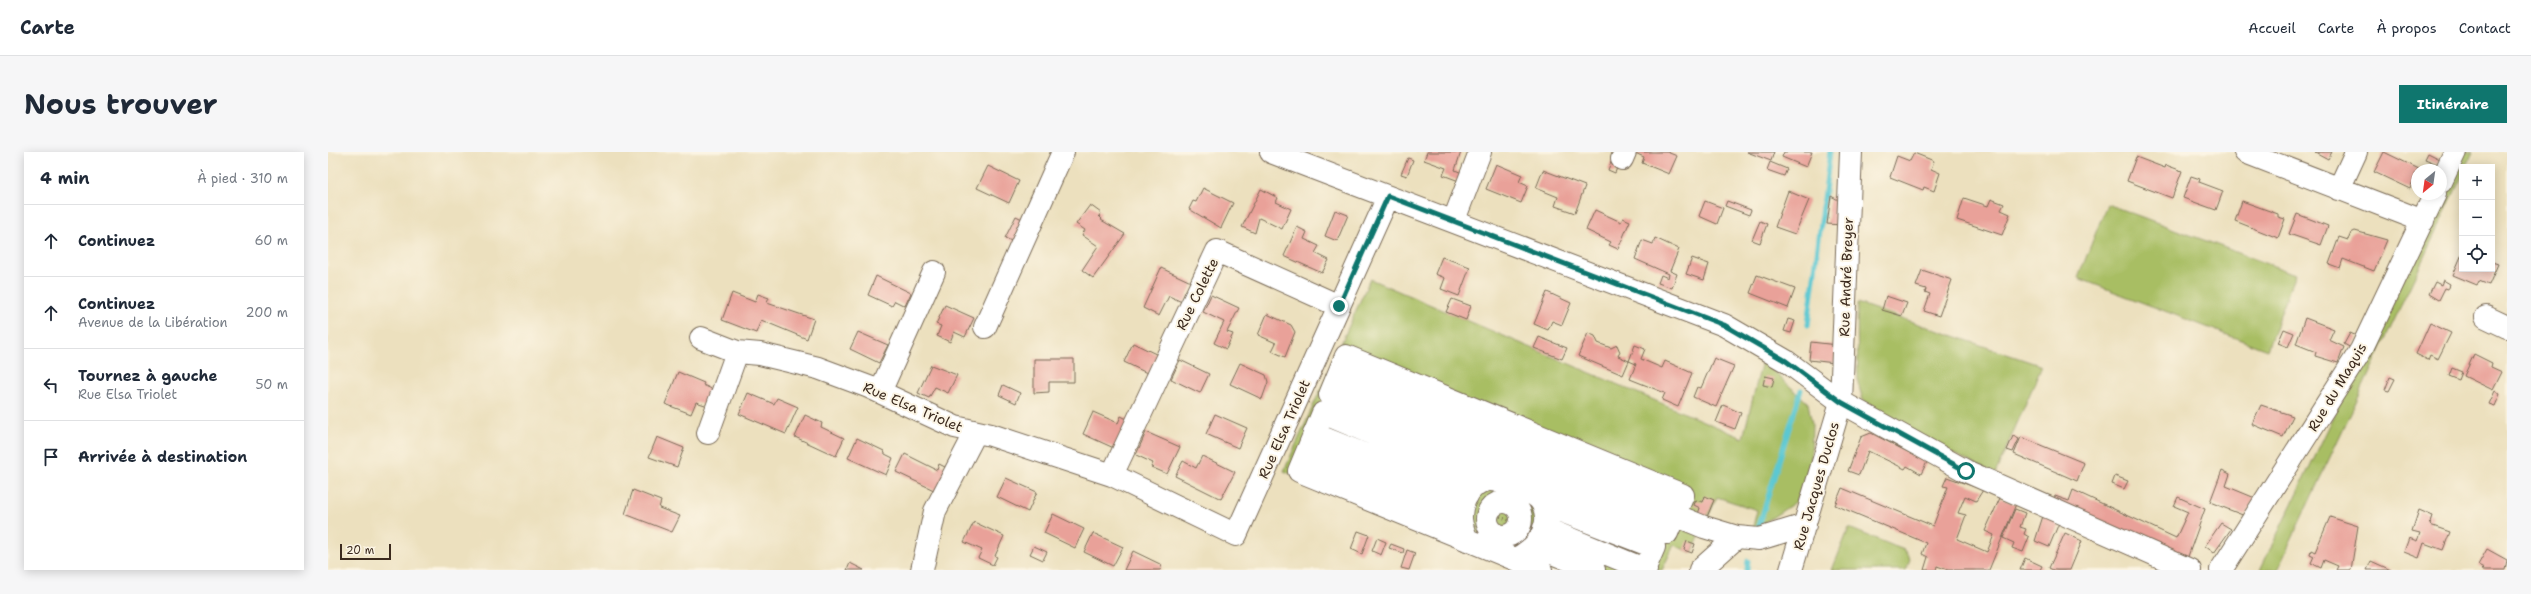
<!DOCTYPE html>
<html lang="fr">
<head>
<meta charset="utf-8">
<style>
  :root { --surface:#fff; --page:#f6f6f7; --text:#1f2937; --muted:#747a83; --line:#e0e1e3; --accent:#0f766e }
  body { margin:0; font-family:"Shantell Sans",sans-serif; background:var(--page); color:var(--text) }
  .controls { position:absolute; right:12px; top:12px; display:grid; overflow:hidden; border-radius:0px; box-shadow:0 2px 10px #0003 }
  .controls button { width:36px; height:36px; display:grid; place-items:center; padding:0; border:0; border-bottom:1px solid var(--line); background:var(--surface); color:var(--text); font:20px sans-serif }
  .compass { position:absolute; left:2083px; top:12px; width:36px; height:36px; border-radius:50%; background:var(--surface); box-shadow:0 2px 10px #0003; rotate:209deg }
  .scale { position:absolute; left:12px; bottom:10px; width:51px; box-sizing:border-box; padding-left:4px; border:2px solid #3b2a1e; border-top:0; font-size:11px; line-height:14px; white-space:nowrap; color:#3b2a1e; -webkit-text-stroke:3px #fcf5e5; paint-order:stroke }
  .stop { position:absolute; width:12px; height:12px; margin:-9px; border:3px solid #0f766e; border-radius:50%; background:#fff }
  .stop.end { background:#0f766e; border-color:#fff; box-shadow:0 1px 4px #0008 }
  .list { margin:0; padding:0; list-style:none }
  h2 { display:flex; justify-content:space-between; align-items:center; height:52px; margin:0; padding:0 16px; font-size:17px }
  h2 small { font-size:13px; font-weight:400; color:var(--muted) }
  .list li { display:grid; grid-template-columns:26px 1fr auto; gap:12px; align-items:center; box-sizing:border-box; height:72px; padding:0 16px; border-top:1px solid var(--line) }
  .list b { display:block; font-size:15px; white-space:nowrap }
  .list p { margin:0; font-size:13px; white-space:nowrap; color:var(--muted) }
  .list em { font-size:13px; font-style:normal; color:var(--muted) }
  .icon { flex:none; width:22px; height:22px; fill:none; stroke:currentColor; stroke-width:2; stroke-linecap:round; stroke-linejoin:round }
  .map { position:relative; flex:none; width:2179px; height:418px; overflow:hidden; border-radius:0px }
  header { display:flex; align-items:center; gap:24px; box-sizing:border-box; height:56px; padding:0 20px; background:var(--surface); border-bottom:1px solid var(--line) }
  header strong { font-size:19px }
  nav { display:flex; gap:22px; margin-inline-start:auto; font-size:14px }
  .intro { display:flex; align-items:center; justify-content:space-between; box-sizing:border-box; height:96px; padding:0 24px }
  h1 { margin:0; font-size:28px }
  .button { padding:10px 18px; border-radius:0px; background:var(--accent); color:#fff; font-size:14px; font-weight:700 }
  main { display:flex; gap:24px; padding:0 24px }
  aside { flex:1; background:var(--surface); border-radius:0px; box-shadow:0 2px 10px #0003 }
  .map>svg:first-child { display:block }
  .green { fill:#a8be63; stroke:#727440 }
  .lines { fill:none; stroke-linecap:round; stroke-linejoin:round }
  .stream { stroke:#5bc8d2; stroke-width:5 }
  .building { fill:#e9a199 }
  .minor-casing { stroke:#796a56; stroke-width:24 }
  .path { stroke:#796a56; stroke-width:2.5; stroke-dasharray:1 3; stroke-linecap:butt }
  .minor { stroke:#fff; stroke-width:22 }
  .route { stroke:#0f766e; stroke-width:5 }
  .labels { text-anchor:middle; stroke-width:4; stroke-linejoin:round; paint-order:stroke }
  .street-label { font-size:14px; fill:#3b2a1e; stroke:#fcf5e5 }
</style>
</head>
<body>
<header>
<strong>Carte</strong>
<nav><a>Accueil</a><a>Carte</a><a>À propos</a><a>Contact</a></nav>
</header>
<div class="intro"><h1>Nous trouver</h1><a class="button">Itinéraire</a></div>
<main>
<aside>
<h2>4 min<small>À pied · 310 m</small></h2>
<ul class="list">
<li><svg class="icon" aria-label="ahead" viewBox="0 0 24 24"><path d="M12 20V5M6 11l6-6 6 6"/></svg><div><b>Continuez</b></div><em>60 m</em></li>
<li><svg class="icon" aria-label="ahead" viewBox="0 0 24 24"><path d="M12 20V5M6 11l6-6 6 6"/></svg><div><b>Continuez</b><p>Avenue de la Libération</p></div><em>200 m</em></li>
<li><svg class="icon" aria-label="left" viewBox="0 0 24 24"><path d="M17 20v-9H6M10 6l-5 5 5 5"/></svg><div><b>Tournez à gauche</b><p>Rue Elsa Triolet</p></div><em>50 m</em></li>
<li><svg class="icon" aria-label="arrive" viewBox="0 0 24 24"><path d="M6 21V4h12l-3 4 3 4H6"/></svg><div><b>Arrivée à destination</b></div></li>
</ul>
</aside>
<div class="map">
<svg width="2179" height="418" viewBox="0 0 2179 418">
  <rect width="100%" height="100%" fill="#fcf5e5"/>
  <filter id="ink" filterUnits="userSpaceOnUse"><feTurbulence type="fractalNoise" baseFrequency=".025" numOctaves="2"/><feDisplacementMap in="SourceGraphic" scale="8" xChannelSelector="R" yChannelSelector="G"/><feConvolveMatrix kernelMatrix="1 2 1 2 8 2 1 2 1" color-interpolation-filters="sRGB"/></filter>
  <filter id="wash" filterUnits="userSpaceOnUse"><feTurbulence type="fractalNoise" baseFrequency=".012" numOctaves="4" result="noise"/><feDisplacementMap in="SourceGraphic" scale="16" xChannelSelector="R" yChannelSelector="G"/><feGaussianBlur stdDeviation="0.9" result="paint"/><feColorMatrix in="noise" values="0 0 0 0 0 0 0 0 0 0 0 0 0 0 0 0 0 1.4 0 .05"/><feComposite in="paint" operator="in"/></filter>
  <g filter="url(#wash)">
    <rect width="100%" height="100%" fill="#ece0be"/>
    <path class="green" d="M2133,0h12l-7,15h-4v9l-185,394h-17z
      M1779,52l188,70 -28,76 -189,-72z
      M1042,127l373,159 19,-77 46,42 4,21 -1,36 -14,41 -45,30 5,-21 -40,-13 -25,56 -18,-8 -12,25h-135l-243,-99z
      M1529,151l185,63 -47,108 -66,-32 -66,-42 -5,-17z
      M1521,376l55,22 6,9 -4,11h-74z"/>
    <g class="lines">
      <path class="stream" d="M1480,173l22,-173
        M1430,377l43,-139
        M1419,418l1,-9"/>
    </g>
    <g id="blocks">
      <path class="building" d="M1099,0h34l-6,18 7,3 -3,8 -16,-6 3,-7 -22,-8z
        M1305,0h34l10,4 -8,18 -27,-11 2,-6z
        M1419,0h27l-3,9z
        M1456,0h28l-6,15 -24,-10z
        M1987,0h17l-4,7z
        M2056,0l37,18h-4l-7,19 -36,-17z
        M1586,1l20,8 -3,8 9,4 -6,18 -10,-4 -1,3 -33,-13 7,-21 13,5z
        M2100,1l12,6 -3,5 -12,-5z
        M1808,5l29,11 1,-3 16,6 -10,27 -45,-17z
        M1080,6l5,2 -6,16 -6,-2z
        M1283,10l7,3 -3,8 -7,-3z
        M1442,10l17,7 -3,7 -17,-6z
        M1168,12l26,11 -3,7 9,4 -7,17 -35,-14z
        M660,14l31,15 -10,22 -32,-15z
        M1215,18l42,16 -10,27 -20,-7 3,-9 -22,-9z
        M1863,24l9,3 -1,3 24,9 -7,19 -33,-12z
        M875,36l30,15 -12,25 -32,-19 4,-8 3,1z
        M933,37l17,9 -2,4 15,7 -9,20 -23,-11 -4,15 -13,-6z
        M1460,39l21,9 -14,34 -20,-7z
        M1503,44l11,6 -1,23 -14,-1z
        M1636,46l24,8 3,-7 13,5 -3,6 9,4 -8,21 -45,-15z
        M1377,49l18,7 -6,16 -18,-8z
        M1399,49l24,9 -2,5 -24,-9z
        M1914,49l36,13v3l7,2 -7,19 -43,-17z
        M762,53l11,8 -2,3 3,3 -1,1 24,14 -32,44 -11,-8 16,-24 -16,-11 3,-5 -9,-6z
        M1007,58l13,5 -11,26 -12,-5z
        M1267,58l26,12 2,-4 7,3 -12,28 -9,-4 2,-3 -25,-12z
        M1969,62l31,12 -7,19 -32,-11z
        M688,64l12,6 -10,22 -13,-6z
        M1432,69l7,3 -7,19 -8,-3z
        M969,75l10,5 -3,7 15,7 -4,7 14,7 -7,13 -38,-17z
        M2027,79l32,9 -13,31 -31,-12 -3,9 -11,-4 10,-27 9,3 3,-7z
        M1327,86l24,11 -9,22 7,3 -5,14 -14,-5 3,-8 7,3 1,-4 -34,-15 7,-19 11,4z
        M2134,102v15h30v-7l6,2 -9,21 -10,-4 -2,4 -24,-10z
        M1114,105l28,10 -11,29 -18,-7 4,-11 -10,-4z
        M1364,106l17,6 -5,16 -18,-6z
        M833,116l32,15 -9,20 -15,-7 -10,20 -16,-8z
        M1594,118l30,10 -13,36 -15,-5 6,-17 -5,-2 1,-3 -10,-3z
        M1429,123l38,14 -7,19 -38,-15z
        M548,124l35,17 -6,13 -10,-5 -3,5 -24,-11z
        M2115,128l7,4 -2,5 -3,-1 -6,12 -10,-6 6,-12 6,3z
        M1219,140l24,11 -9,22 -10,-4 -4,9 -14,-6z
        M404,141l23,9 3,-8 11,4 -2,5 47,16 -7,20 -46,-19 -5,13 -34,-13z
        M883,143l28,13 -12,24 6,2 -7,15 -12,-6 10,-21 -21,-10z
        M1558,144l21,7 -5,13 -20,-6z
        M1124,147l19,7 -5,14 -20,-8z
        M617,153l29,13 -9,19 -11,-5 -4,10 -13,-6 4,-10 -5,-2z
        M939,162l24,11 4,7 -10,25 -13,-6 4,-8 -18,-8z
        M1977,166l29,11 -5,11 15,7 -6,16 -23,-7 1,-4 -20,-8z
        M1460,167l7,2 -4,12 -7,-2z
        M2102,171l21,10 -13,26 -8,-4 -2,5 -12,-6z
        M1956,177l10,4 -6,14 -10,-4z
        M530,180l30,13 -9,18 -29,-14z
        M1260,181l7,3 3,7 13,5 6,-3 3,7 -2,4 11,5 -6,14 -45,-19z
        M2022,181l7,3 -6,12 -7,-4z
        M1211,185l28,11 -5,11 -28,-11z
        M1483,190l26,3 -2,18 -26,-3z
        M805,191l25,12 -9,19 -25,-12z
        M1307,193l10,4 -4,10 21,9 3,-7 27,12 -14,34 -16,-7 3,-7 -35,-14 6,-15 -7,-3z
        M2146,202l18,9 -1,4 11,5 -9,18 -29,-14z
        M1386,206l20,8 -18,41 -23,-10 4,-10 4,1z
        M706,207h40v23h-25v10l-15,1z
        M852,208l29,14 -9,19 -29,-14z
        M912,211l26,12 2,7 -6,17 -32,-15z
        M603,213l26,10 -9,18 -13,-6 -6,11 -11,-5z
        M2124,216l10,4 -3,8 -10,-4z
        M350,220l26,11 -1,2 11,5 -6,16 -12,-4 -5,12 -26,-10z
        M1437,224l9,2 -2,9 -9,-2z
        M2062,225l5,2 -6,12 -4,-1z
        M675,233l17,8 -4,10 -17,-8z
        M2167,239l5,3 -5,12 -6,-2z
        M420,241l26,11 3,-6 21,9 -12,27 -47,-20z
        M1395,253l18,8 -6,16 -19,-7z
        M1933,253l32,11 -10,21 -31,-13z
        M765,260l25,11 3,-7 8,4 -13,29 -33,-15z
        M887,262l32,14 -9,20 -32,-14z
        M477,263l17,8 -1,4 23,11 -8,18 -41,-19z
        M818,280l34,15 -13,27 -16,-7 2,-4 -17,-8z
        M1543,281l56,29 -6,12 -14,-8 -2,3 -37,-18 -9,24 -11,-4 13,-34z
        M1685,284l6,3 -6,13 -6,-2z
        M329,285l27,11 -7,19 -28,-10z
        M1693,285l63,26 -7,18 -63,-27z
        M529,286l27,13 1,3 8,4 -7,17 -38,-17z
        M577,302l32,16 2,-6 10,5 -11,23 -42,-20z
        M874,304l33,16 -14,27 -46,-23 8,-15 13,7z
        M1894,318l8,4 -4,12 29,12 -10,18 -35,-14z
        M1787,324l13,5 -4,8 -12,-5z
        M1619,325l36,13 -7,11 -11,-5 -7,17 8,2 -9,24 30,13 7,-17 -9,-4 15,-33 16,6 -27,66h-41l-11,-4 -1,4h-12l4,-13 -6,-3 4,-11 -91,-38 7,-17 91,38 15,-39 -5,-1z
        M678,326l31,14 -9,20 -31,-15z
        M305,338l28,11 -2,7 21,8 -8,16 -47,-18z
        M1745,338l103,48 12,-26 -14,-6 4,-9 27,12 -19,53 -133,-60 2,-6 14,5z
        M1377,344l9,4 -7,17 -9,-3 2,-6 -6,-3 2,-5 7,2z
        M1687,357l10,4 -5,14 6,2 -2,5 5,3 -6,15 -11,-4 2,-5 -11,-5z
        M2091,358l14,6 -3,9 20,7 -7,18 -19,-7 -5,15 -15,-6 5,-14 8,3 3,-8 -8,-2z
        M725,362l31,15 -9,19 -31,-15z
        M1715,364l16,7 -10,24 -14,-6z
        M2002,365l28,9 -7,44h-15l2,-4 -14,-6 -3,8 -10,-5 3,-7 -4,-2 1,-4 4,2z
        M646,370l30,14 -9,20 2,1 -4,8 -15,-7 4,-8 -18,-8z
        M1893,371l10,6 -17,24 -9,-7z
        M1030,379l11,4 -7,19 -11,-5z
        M765,381l30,14 -10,19 -29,-14z
        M1737,381l17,8 -12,29h-17l-4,-2z
        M1049,386l9,4 -5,13 -9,-4z
        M1359,389l8,3 -3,9 -8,-3z
        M1063,392l13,5 -1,4 -14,-5z
        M706,394l13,6 -4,8 -13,-6z
        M2159,397l20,11 -2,10h-23l2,-2 -6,-3z
        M1079,398l8,3 -6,17 -8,-2z
        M805,399l29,14 -2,5h-36z
        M1697,406l17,8 -2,4h-20z
        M2043,409l20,9h-24z
        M522,411l14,7h-17z"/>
    </g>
  </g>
  <g filter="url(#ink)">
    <use href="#blocks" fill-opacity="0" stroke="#796a56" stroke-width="1"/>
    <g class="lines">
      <g class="minor-casing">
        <path id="minor" d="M943,0l453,173 62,36 55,41 125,69 224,99
          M1917,0l178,69
          M1294,7l3,-7
          M2113,30l14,-30
          M2011,37l17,-37
          M1126,68l26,-68
          M1011,154l-122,-55 -105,224 124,60 103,-229 49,-109
          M2158,165l21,10
          M657,175l78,-175
          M373,186l36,14 23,2 58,14 51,19 86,40 36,8 121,40
          M1018,204l337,139 -16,38 -337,-138z
          M1010,224l366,151 33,10 -37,33
          M552,240l54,-120
          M380,281l29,-81
          M986,282l153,62
          M979,300l153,62
          M1157,329l-162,-68 -24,58 242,99
          M1159 367a17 17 0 1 1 34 0a17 17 0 1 1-34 0Z
          M1215,352l111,43 -10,23
          M1216,376l102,42
          M1409,385l22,2 46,-14
          M1139,388c-6,-14 -9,-26 -2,-41 13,-27 32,-20 54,-11 9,4 18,6 23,15 13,23 -7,47 -27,56
          M1207,394l59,24
          M594,418l13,-59 41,-79
          M1463,418l50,-168 10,-250
          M1893,418l140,-220 74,-156"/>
      </g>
      <path class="path" d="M1161,360l31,13"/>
      <use href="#minor" class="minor"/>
    </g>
  </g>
  <g class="lines" filter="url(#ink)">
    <path class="route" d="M1011,154l49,-110 336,129 62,36 55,41 125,69"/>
  </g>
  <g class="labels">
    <g class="street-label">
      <text transform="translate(1518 125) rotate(-88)" y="5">Rue André Breyer</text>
      <text transform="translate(869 142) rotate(-64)" y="5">Rue Colette</text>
      <text transform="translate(2009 235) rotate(-59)" y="5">Rue du Maquis</text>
      <text transform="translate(585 255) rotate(23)" y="5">Rue Elsa Triolet</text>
      <text transform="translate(956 277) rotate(-66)" y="5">Rue Elsa Triolet</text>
      <text transform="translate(1488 334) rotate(-74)" y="5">Rue Jacques Duclos</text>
    </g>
  </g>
</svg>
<div class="controls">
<button>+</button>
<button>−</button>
<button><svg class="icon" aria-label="locate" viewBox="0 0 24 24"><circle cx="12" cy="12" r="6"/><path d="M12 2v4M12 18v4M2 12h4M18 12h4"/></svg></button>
</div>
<svg class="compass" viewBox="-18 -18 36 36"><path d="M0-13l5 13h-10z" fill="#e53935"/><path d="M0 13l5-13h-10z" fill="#747a83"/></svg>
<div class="scale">20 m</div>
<div class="stop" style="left:1638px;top:319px"></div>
<div class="stop end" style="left:1011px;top:154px"></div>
</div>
</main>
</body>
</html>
